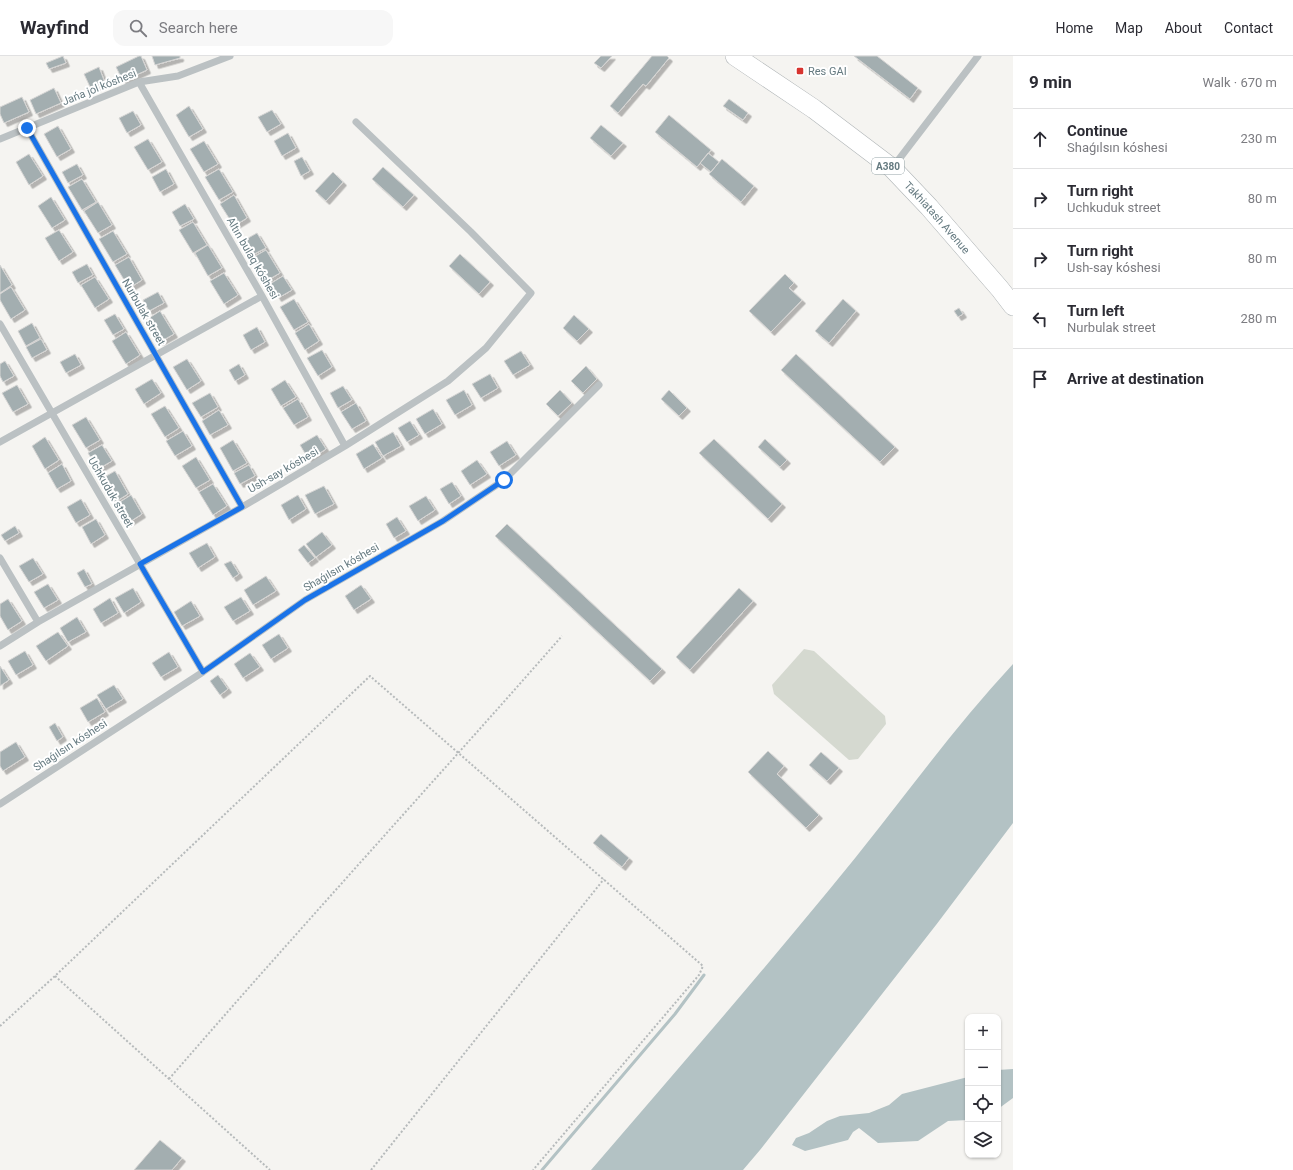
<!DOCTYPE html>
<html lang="en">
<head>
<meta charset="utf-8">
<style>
  :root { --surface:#fff; --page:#f7f7f7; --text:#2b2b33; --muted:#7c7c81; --line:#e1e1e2 }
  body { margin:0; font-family:Roboto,sans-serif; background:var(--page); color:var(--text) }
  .controls { position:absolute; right:12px; bottom:12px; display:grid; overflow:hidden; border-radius:8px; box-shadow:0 1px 3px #0004 }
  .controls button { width:36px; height:36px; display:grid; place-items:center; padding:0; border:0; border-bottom:1px solid var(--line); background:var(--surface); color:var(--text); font:20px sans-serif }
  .stop { position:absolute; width:12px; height:12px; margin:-9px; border:3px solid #1a73e8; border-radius:50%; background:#fff }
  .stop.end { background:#1a73e8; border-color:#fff; box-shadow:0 1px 4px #0008 }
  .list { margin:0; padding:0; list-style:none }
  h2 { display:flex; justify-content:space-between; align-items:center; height:52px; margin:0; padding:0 16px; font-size:17px }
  h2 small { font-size:13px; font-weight:400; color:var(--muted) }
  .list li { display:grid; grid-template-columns:26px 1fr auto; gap:12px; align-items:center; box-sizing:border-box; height:60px; padding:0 16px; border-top:1px solid var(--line) }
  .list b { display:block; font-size:15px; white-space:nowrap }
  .list p { margin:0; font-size:13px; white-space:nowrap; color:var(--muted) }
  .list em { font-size:13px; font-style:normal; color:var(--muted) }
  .icon { flex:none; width:22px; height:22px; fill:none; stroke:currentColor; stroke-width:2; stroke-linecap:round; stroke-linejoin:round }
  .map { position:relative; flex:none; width:1013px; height:1114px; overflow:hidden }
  header { display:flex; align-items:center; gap:24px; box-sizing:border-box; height:56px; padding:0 20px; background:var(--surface); border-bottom:1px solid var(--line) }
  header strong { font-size:19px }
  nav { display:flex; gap:22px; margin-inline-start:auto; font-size:14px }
  .search { width:280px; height:36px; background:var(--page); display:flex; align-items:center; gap:10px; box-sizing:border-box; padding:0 14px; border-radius:12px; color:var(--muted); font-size:15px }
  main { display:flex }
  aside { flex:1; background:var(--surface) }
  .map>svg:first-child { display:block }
  .green { fill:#d5d9d0 }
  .water { fill:#b3c2c4 }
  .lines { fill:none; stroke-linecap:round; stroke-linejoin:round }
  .stream { stroke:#b3c2c4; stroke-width:3 }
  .building { fill:#a3aeb0; stroke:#d6d5d4; filter:url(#shadow) }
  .highway-casing { stroke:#afb4b6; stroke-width:20 }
  .path { stroke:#b6babb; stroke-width:2; stroke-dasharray:2 2; stroke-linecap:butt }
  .minor { stroke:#bbc1c3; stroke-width:7 }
  .highway { stroke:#fff; stroke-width:19 }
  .route { stroke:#1a73e8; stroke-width:5 }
  .poi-dot { fill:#d7342f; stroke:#fff; stroke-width:1.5 }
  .labels { text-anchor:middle; stroke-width:4; stroke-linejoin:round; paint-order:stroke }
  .shield { fill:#fff; stroke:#93a2a6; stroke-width:1 }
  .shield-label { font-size:10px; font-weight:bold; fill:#657a80 }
  .poi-label { font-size:11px; fill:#657a80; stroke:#fff; text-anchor:start }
  .street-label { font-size:11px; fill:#657a80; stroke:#fff }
</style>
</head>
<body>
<header>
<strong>Wayfind</strong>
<div class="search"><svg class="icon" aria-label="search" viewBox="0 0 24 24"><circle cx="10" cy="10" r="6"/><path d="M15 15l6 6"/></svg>Search here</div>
<nav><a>Home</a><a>Map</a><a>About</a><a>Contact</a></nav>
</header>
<main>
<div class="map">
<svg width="1013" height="1114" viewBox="0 0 1013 1114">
  <defs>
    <filter id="shadow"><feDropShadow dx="3.5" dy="3.5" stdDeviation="0" flood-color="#0004"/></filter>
  </defs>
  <rect width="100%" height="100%" fill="#f5f4f1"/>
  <path class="green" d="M804,593l10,2 71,65 1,8 -28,35 -9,1 -75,-66 -2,-9z"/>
  <path class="water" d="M1013,608v159l-77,102 -176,225 -17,20h-152c80,-93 160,-185 238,-280 62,-74 118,-155 184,-226z
    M1013,1013v29l-15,11v-39z
    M968,1021v43l-20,1 -30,20 -40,2 -19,-15 -6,4 -5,8 -43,11 -13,-6 4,-7 13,-5 18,-12 13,-5 29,-3 20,-8 13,-11z"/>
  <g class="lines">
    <path class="stream" d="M542,1114l133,-156 29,-39"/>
  </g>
  <path class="building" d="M63,0l3,7 -17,6 -3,-6z
    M139,0h2l6,14 -24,11 -7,-14z
    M152,0h28v2l-25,7z
    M601,0h11l-11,12 -7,-5z
    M652,0h15l2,2 -23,28 -3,-2 -25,29 -8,-7z
    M854,0h23l41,32 -8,11z
    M99,11l6,16 -14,6 -7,-15z
    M54,32l7,15 -25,11 -6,-14z
    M22,41l7,15 -25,11 -4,-9v-7z
    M729,43l19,14 -5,7 -20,-14z
    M189,50l14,23 -14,8 -13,-22z
    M272,54l9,14 -14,8 -9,-15z
    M133,55l8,14 -14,8 -8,-15z
    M669,59l42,35 -14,17 -42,-35z
    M601,69l22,18 -12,13 -21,-18z
    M58,70l13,23 -14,8 -13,-23z
    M288,77l8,15 -14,8 -8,-15z
    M148,83l14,23 -14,8 -14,-23z
    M204,85l14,23 -14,8 -14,-23z
    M708,97l11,9 -8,10 -11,-9z
    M29,98l14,22 -14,9 -13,-23z
    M302,101l8,14 -9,5 -7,-15z
    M722,103l32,27 -13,16 -32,-28z
    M77,108l6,11 -15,8 -6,-11z
    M383,111l31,28 -11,12 -31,-28z
    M166,113l8,15 -14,8 -8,-15z
    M219,113l14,23 -14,8 -14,-23z
    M333,116l10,10 -17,19 -11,-10z
    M82,123l14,23 -14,8 -14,-23z
    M234,139l13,23 -13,8 -14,-22z
    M51,141l14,23 -13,8 -14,-22z
    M98,146l14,23 -14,8 -14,-22z
    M185,148l9,15 -14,7 -8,-14z
    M193,166l14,23 -14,8 -14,-23z
    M59,174l14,22 -14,9 -14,-23z
    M113,175l14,23 -14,8 -14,-23z
    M257,177l9,15 -14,7 -9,-14z
    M208,189l14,23 -14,8 -13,-23z
    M266,194l14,23 -14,8 -14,-23z
    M460,198l30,28 -11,12 -30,-28z
    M129,201l13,23 -13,8 -14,-23z
    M87,208l6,11 -15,8 -6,-11z
    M0,209l12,20 -12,8z
    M224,217l14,22 -14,9 -14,-23z
    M785,218l9,9 -5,5 13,12 -31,32 -22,-21z
    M283,220l9,14 -14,8 -8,-14z
    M95,221l14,22 -14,9 -14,-23z
    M11,231l14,23 -14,9 -11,-19v-6z
    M158,236l6,11 -15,8 -6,-11z
    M294,243l14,23 -14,8 -14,-23z
    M843,243l13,12 -27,32 -14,-12z
    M959,252l4,6 -5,3 -4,-6z
    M160,255l14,23 -14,8 -14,-22z
    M115,258l9,15 -11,6 -9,-15z
    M574,259l15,14 -12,12 -14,-13z
    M32,267l8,15 -14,8 -8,-15z
    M309,268l10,17 -14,9 -10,-17z
    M257,271l8,15 -14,8 -8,-15z
    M126,276l14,23 -14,9 -14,-23z
    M41,283l6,11 -15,8 -6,-11z
    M322,294l10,17 -14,9 -11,-18z
    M521,295l9,14 -17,10 -9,-14z
    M75,298l6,11 -15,8 -6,-11z
    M796,298l99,93 -15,15 -99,-92z
    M187,303l14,22 -14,9 -14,-23z
    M5,305l9,15 -11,6 -3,-6v-12z
    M239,308l6,11 -10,6 -6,-11z
    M586,310l11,13 -14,14 -12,-12z
    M490,318l8,14 -17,10 -9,-14z
    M152,323l9,14 -17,11 -9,-15z
    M285,324l11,17 -15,9 -10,-17z
    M17,329l11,19 -15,8 -11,-19z
    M343,330l9,14 -14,8 -8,-15z
    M464,334l8,15 -17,10 -9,-15z
    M560,334l12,13 -14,13 -12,-12z
    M669,334l18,18 -8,8 -18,-17z
    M210,337l8,14 -17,10 -9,-14z
    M298,343l10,18 -14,8 -11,-17z
    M356,347l10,18 -14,8 -11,-17z
    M165,350l14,22 -14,9 -14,-23z
    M433,353l9,15 -17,10 -9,-15z
    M219,354l9,15 -18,10 -8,-14z
    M86,361l14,23 -14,8 -14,-23z
    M410,365l9,14 -12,7 -9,-14z
    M183,375l9,15 -17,10 -9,-15z
    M393,376l8,14 -18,10 -8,-14z
    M317,379l9,14 -17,11 -9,-15z
    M45,381l14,23 -14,9 -13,-23z
    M714,383l68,65 -14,15 -69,-66z
    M765,383l22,21 -7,7 -22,-20z
    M233,384l14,23 -14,8 -13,-23z
    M507,385l9,14 -17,11 -9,-14z
    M373,388l9,14 -18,11 -8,-15z
    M102,389l10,16 -14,8 -10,-16z
    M196,401l14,23 -14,8 -14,-22z
    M477,404l10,14 -17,11 -9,-14z
    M62,408l9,17 -14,8 -9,-16z
    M249,409l6,11 -15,8 -6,-11z
    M115,415l13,23 -13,8 -14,-23z
    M452,426l9,14 -12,8 -9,-15z
    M213,428l14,22 -14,9 -14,-23z
    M324,430l10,18 -19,10 -10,-19z
    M131,439l11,19 -14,9 -11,-19z
    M298,439l8,14 -17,11 -8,-15z
    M426,440l9,14 -17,11 -9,-15z
    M81,443l9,16 -14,8 -9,-16z
    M397,461l9,14 -12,7 -8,-14z
    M96,463l9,16 -14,9 -9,-17z
    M507,468l155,145 -12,12 -155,-145z
    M15,470l4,7 -14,8 -4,-6z
    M322,476l10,13 -16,12 -10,-13z
    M207,487l8,14 -17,11 -9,-15z
    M304,489l11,13 -7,5 -10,-13z
    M33,502l10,16 -14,8 -10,-16z
    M231,505l8,13 -6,4 -9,-14z
    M84,513l8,15 -7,3 -8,-14z
    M266,520l10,15 -23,14 -9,-15z
    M48,528l10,16 -14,8 -10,-16z
    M361,529l10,14 -17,11 -9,-14z
    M133,532l8,14 -17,11 -9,-15z
    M739,532l14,13 -63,69 -14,-13z
    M241,541l9,14 -17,10 -9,-14z
    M110,542l8,15 -17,10 -8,-14z
    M8,543l14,22 -14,9 -8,-14v-12z
    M191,545l9,15 -18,10 -8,-14z
    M77,561l9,15 -18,10 -8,-14z
    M58,576l10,14 -22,15 -10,-15z
    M279,578l9,14 -17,11 -9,-14z
    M25,595l8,14 -17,10 -8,-14z
    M169,596l9,15 -17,10 -9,-14z
    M250,597l10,14 -17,11 -9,-14z
    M0,610l9,14 -9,6z
    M218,619l10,14 -8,6 -10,-14z
    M114,629l9,14 -17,10 -9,-14z
    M97,642l8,14 -17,10 -8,-14z
    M55,667l8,14 -6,4 -8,-14z
    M16,686l9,15 -22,14 -3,-5v-14z
    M768,695l16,15 -7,8 42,41 -13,13 -58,-56z
    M821,696l18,16 -12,13 -18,-16z
    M601,778l28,24 -7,9 -29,-24z
    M160,1084l22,18 -10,12h-38z"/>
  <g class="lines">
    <g class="highway-casing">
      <g id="highway">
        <path id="s1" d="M735,0l79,53 78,59 37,39 71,82 13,17"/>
      </g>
    </g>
    <path class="path" d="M55,920l215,194
      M0,970l55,-50 315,-300 333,290 -4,9 -166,195
      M169,1023c129,-149 263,-295 393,-443
      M371,1114l233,-291"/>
    <path class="minor" d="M139,26l123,214 83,150
      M27,72l215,379
      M0,83l139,-57 39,-6 52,-20
      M893,111l85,-111
      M0,268l203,348
      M0,386l262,-146
      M0,502l38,64
      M0,590l38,-24 204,-115 103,-61 103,-65 38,-33 45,-55 -60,-61 -115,-110
      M0,748l203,-132 102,-72 138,-79 61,-41 95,-95"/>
    <use href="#highway" class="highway"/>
  </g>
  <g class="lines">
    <path class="route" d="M27,72l215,379 -102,57 63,108 102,-72 138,-79 61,-41"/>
  </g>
  <rect class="poi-dot" x="796" y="11" width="8" height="8" rx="2"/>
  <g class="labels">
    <rect class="shield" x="872" y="102" width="32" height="16" rx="3"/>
    <g class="shield-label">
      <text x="888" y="114">A380</text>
    </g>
    <g class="poi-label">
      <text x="808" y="19">Res GAI</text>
    </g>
    <g class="street-label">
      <text transform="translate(99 31) rotate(-22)" y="4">Jańa jol kóshesi</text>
      <text dy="4" stroke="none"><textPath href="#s1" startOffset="260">Takhiatash Avenue</textPath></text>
      <text transform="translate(253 202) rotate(60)" y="4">Altın bulaq kóshesi</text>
      <text transform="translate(144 256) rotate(60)" y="4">Nurbulak street</text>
      <text transform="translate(283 414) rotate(-30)" y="4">Ush-say kóshesi</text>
      <text transform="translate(111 436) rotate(60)" y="4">Uchkuduk street</text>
      <text transform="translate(341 511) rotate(-30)" y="4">Shaǵılsın kóshesi</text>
      <text transform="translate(70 689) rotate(-33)" y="4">Shaǵılsın kóshesi</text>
    </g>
  </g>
</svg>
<div class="controls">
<button>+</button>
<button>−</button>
<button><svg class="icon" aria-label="locate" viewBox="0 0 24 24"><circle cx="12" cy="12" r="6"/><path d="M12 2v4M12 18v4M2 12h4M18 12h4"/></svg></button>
<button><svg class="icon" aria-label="layers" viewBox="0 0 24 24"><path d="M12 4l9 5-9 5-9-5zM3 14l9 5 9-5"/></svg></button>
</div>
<div class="stop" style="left:504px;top:424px"></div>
<div class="stop end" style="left:27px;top:72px"></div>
</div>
<aside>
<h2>9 min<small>Walk · 670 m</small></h2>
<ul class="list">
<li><svg class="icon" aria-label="ahead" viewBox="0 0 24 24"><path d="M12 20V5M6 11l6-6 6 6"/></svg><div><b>Continue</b><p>Shaǵılsın kóshesi</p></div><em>230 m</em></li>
<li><svg class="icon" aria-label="right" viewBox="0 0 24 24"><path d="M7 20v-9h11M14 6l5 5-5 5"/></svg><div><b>Turn right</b><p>Uchkuduk street</p></div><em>80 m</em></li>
<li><svg class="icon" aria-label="right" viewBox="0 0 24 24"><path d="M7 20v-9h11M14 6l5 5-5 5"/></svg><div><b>Turn right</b><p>Ush-say kóshesi</p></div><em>80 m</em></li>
<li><svg class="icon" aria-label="left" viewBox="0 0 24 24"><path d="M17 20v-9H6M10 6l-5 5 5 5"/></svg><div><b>Turn left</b><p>Nurbulak street</p></div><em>280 m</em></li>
<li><svg class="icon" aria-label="arrive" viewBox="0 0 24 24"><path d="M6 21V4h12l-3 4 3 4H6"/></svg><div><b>Arrive at destination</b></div></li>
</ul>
</aside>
</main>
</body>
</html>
